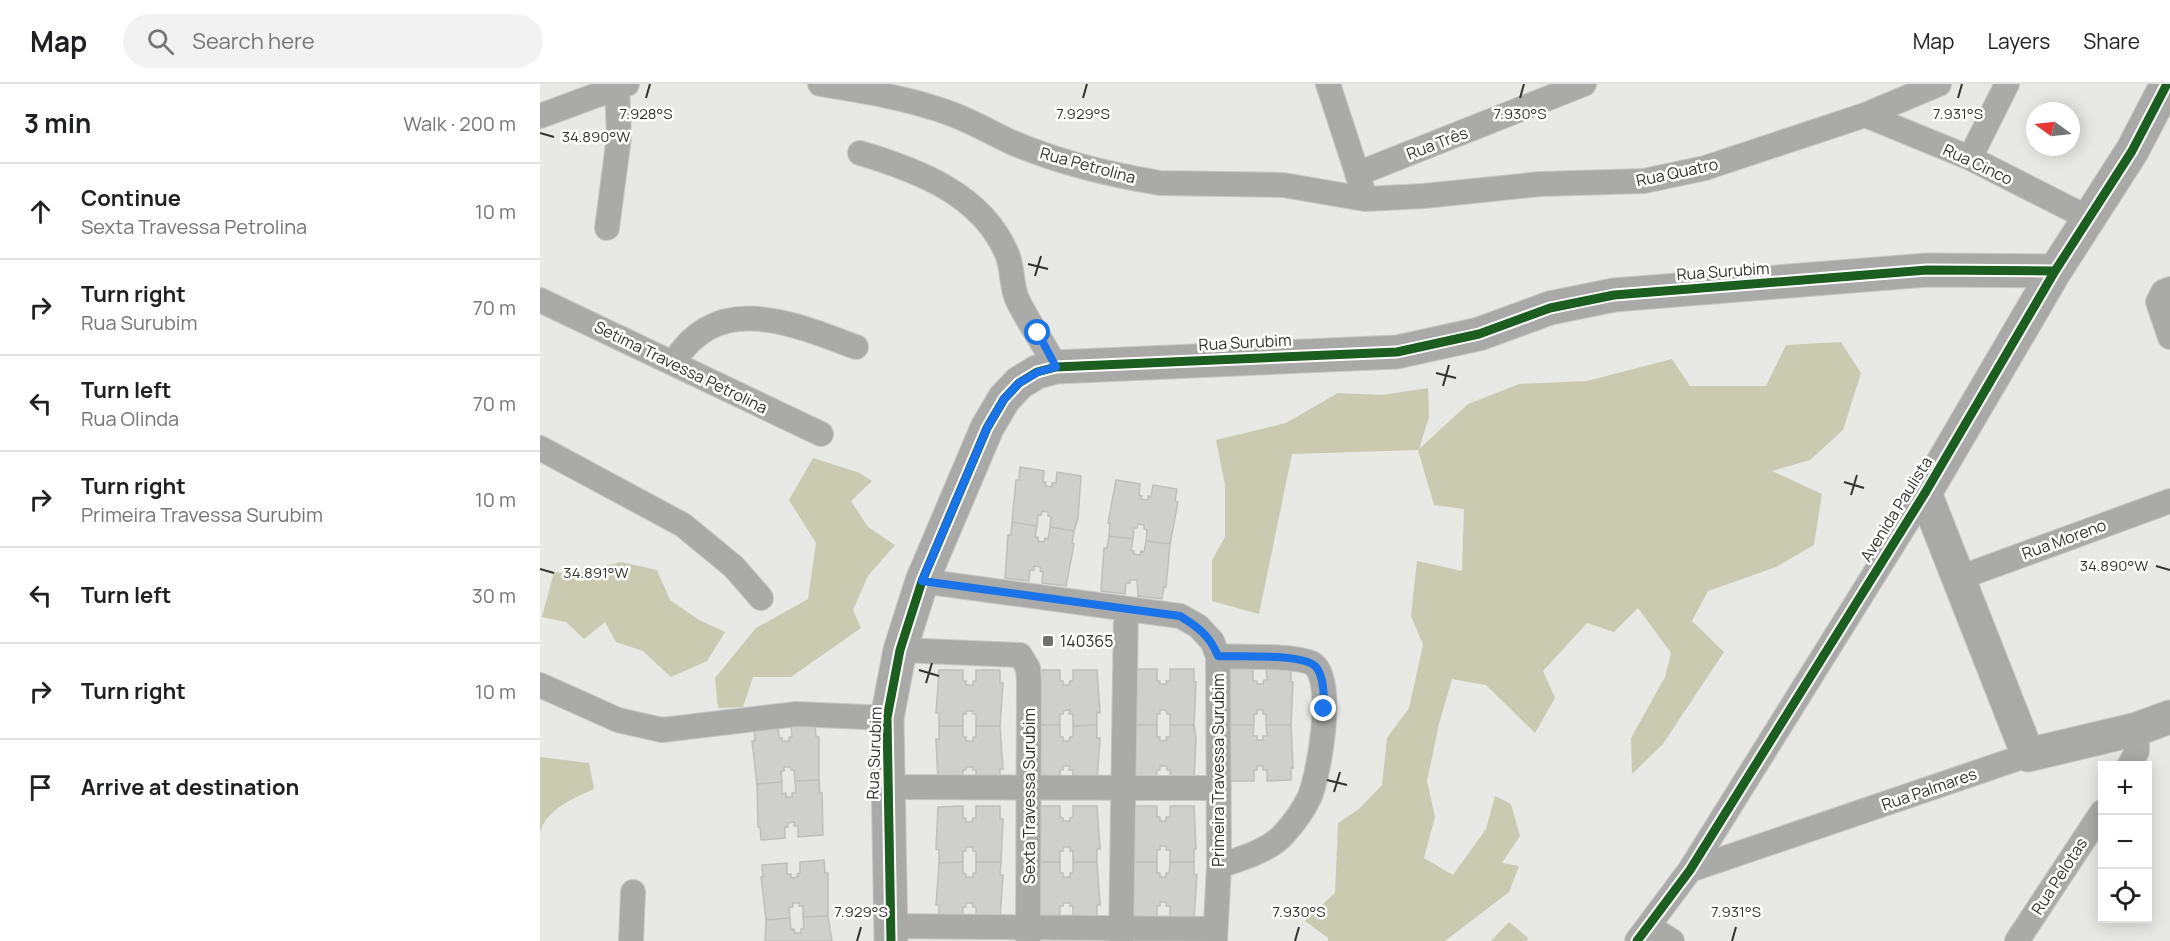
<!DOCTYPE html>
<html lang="en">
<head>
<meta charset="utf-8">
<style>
  :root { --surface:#fff; --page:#f2f2f2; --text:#202124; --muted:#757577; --line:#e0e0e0 }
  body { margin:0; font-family:Manrope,sans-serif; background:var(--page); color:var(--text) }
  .controls { position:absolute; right:18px; bottom:18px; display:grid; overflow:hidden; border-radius:0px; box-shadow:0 3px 15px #0003 }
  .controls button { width:54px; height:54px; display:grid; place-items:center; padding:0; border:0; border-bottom:2px solid var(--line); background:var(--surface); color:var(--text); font:30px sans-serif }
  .compass { position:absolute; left:1486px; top:18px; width:54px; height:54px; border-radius:50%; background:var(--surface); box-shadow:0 3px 15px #0003; rotate:285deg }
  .stop { position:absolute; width:18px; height:18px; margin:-14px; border:4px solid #1a73e8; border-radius:50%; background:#fff }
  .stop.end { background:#1a73e8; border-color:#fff; box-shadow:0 2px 6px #0008 }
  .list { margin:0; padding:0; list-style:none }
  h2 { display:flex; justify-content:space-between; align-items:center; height:78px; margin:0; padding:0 24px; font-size:26px }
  h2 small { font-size:20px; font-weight:400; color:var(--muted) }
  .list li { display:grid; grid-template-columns:39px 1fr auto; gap:18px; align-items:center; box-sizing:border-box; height:96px; padding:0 24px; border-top:2px solid var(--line) }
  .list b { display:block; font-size:22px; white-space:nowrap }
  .list p { margin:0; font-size:20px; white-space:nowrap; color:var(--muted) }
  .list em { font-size:20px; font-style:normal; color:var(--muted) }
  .icon { flex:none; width:33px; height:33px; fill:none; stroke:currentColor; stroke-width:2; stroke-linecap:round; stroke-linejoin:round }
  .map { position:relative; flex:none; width:1630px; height:857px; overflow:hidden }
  header { display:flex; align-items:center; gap:36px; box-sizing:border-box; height:84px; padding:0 30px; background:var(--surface); border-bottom:2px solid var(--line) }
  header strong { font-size:28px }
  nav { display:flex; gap:33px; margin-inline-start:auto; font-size:21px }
  .search { width:420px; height:54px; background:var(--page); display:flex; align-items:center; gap:15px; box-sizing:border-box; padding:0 21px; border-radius:33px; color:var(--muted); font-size:22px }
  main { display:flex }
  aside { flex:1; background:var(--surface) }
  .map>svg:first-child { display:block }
  .forest { fill:#c9cab0 }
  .building { fill:#cfcfcc; stroke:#bebeba; stroke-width:1.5 }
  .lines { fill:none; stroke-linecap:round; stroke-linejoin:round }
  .street-casing { stroke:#c6c6c4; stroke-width:26 }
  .secondary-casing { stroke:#c6c6c4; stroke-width:35 }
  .street { stroke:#aaaba8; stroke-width:24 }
  .secondary { stroke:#a9aaa8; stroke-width:33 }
  .cycleway-casing { stroke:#fffffe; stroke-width:13 }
  .cycleway { stroke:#1b5e20; stroke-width:9 }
  .route { stroke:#1a73e8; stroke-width:8 }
  .ticks { fill:none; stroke:#32322f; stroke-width:2 }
  .poi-dot { fill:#72726e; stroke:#fffffe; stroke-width:2 }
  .labels { text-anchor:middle; stroke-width:5; stroke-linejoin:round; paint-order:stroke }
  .street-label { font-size:16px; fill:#32322f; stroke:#fffffe }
  .poi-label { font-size:16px; fill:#32322f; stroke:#fffffe; text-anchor:start }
  .ticks-label { font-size:15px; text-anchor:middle; fill:#32322f; stroke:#fffffe; stroke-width:5; stroke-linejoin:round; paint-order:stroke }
</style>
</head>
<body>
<header>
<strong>Map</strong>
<div class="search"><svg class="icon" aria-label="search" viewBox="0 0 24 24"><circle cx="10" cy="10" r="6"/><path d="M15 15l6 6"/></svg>Search here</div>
<nav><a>Map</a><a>Layers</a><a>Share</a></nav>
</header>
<main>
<aside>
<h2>3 min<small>Walk · 200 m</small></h2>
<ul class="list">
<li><svg class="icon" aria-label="ahead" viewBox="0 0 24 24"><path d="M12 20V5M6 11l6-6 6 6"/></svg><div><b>Continue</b><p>Sexta Travessa Petrolina</p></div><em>10 m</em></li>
<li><svg class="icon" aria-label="right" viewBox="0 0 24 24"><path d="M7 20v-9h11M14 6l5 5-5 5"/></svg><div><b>Turn right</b><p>Rua Surubim</p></div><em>70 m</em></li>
<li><svg class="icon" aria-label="left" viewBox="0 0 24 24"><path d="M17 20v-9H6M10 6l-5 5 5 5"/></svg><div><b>Turn left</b><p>Rua Olinda</p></div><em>70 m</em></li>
<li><svg class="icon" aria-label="right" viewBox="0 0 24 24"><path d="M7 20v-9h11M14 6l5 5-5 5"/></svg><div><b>Turn right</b><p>Primeira Travessa Surubim</p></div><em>10 m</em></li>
<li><svg class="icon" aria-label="left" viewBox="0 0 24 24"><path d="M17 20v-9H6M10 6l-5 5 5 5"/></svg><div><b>Turn left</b></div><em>30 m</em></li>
<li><svg class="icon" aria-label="right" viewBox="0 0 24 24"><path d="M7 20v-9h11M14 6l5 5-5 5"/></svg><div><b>Turn right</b></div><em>10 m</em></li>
<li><svg class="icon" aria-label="arrive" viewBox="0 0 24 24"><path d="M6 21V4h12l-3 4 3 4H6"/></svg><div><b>Arrive at destination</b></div></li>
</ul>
</aside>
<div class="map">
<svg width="1630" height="857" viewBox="0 0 1630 857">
  <rect width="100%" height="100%" fill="#e8e8e4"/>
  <path class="forest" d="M1301,258l20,31 -18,57 -33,30 -38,11 50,23 -8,51 -38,22 -68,24 -16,30 32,31 -61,92 -31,30 -1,-36 34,-61 6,-24 -33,-45 -24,24 -27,-9 -44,48 12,27 -20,35 -49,-48 -34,-6 -13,45 -12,57 8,36 -11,41 29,17 33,-46 9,-33 16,8 9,32 -18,27 17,3 -10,26 -64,49h-117v-3l-23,-17 30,-28 3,-70 21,-14 23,-24 5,-47 22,-30 14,-63 -12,-29 6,-55 45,10 2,-62 -30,-4 -16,-55 -126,4 -33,160 -47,-13v-41l13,-23v-52l-9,-45 70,-17 52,-30 44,2 46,-7 1,29 -10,32 49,-45 51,-20 68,-3 85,-22 18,27h76l20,-41z
    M273,374l47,15 12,8 -21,20 17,26 27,18 -27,31 -15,34 8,18 -70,49h-38l-10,30 -25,1 -3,-30 41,-50 52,-29 8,-56 -27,-43z
    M81,478l36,8 13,30 29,20 26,12 -18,29 -36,16 -28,-26 -27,-9 -11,-20 -21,17 -18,-17 -24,-5 12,-45 19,2z
    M0,673l49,6 5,26c-20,9 -48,20 -54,44z
    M969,838l19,16 -1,3h-36z"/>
  <path class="building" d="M480,383l24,4 -1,11h3l-1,4 7,1v-4h4l1,-11 24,4 -3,42 -4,13 -24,-4 1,-10 -3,-1v-4l-6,-1 -1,4h-3l-1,11 -25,-4 4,-42h3z
    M576,396l24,4 -1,11 3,1 -1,3 7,1v-4l3,1 2,-12 24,4 -2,12 3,1 -8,42 -24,-3 1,-11 -3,-1v-4l-6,-1 -1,4h-3l-1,11 -24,-3 1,-13h-2z
    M472,438l25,4 -2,11h3v4l6,1 1,-4 3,1 2,-12 24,4 -2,12 2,1 -8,42 -24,-3 1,-11 -3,-1 1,-4 -7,-1v4h-4l-1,11 -24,-3 3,-43h3z
    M569,452l24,3 -2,11 3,1v3l6,1 1,-4 3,1 2,-11 24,3 -4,43h-2l-2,12 -24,-3 -1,-16h-7v3h-4l-1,11 -24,-3 3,-43h3z
    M592,585h25v12h3v3h7l-1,-3h4v-12h24v13h2l-2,43h-24v-11h-3l-1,-4h-6v4h-3v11h-25z
    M689,585h24v12h4v3h6l1,-4h3l-1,-11h25v13h2l-2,43h-25v-11h-3v-4h-6v4h-3v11h-25z
    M399,586h24v11h3v4h7v-4h3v-11h24v13h3l-3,43h-24v-12h-3v-3h-7v3h-3v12h-24v-13h-3z
    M495,586h25v11h3v4h6l1,-4h3v-11h24l3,43 -3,-1v13l-24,1v-12h-4l1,-4 -7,1v3h-3v11h-25z
    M275,640l1,13h3v43l-24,1 -1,-11h-3l-1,-3h-6v4h-3l1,11 -25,2 -5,-43h3l-1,-13 24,-1 1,11h3v3h7v-4h3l-1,-11z
    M495,641h25v12h3v4h6l1,-4h3v-11l24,-1v13h3l-3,43h-24v-11h-4l1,-4h-7v4h-3v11h-25z
    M592,641h25v12h3v4l7,-1 -1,-3h4v-12h24l2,13 -2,43h-24v-11h-3v-4h-7v4h-3l-1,11h-24z
    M689,641h25l-1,11h4v4h6v-4h4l-1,-11h25l2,43h-2v12l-24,1v-11h-4v-4h-6v4h-3v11h-25z
    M399,642h24v11h3v4h7v-4h3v-11h24l3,43h-3v12l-24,1v-12h-3v-3h-7v3h-3v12h-25l-2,-43h3z
    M279,696l1,13h2l1,42 -25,2v-11h-4v-4l-6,1v4h-3v11l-24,2 -1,-13h-2l-1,-43 25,-2v12l4,-1v4h6v-4h4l-1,-12z
    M423,722v12h3v4h6l1,-4h3v-12h24v13h3l-2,43h-25v-11h-3v-4h-7v4h-3v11l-24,1v-13l-3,-1 2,-42z
    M496,722h24v11l3,1v3h7v-3l3,-1v-11h24l3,43h-3v13h-24v-11h-3v-4h-7v4h-3v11h-24z
    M592,722h25v11h3v4h6v-4h4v-11h24l2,43h-2v13h-24v-12h-4v-4h-6v4h-3v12h-25z
    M284,776l1,13h3v43l-25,1v-11h-4v-3h-6v4h-4l1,11 -24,2 -5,-43h2l-1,-12 25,-2v11h4v4l7,-1 -1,-3 3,-1v-11z
    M423,778v11l3,1v3h7v-4h3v-11h25l-1,13h3l-3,43h-24v-11h-3l-1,-4h-6v4h-3v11h-24v-13h-3l3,-42z
    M496,778h24v11h3v4h7v-4h3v-11h24l3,43h-3v13h-24v-12h-3v-3h-7v3h-3v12h-25z
    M592,778h25v11h3v4h6v-4h3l1,-11h24v12l3,1 -3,43h-24v-12h-4v-4h-6v4h-3v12h-25z
    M288,832l4,25h-67l1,-21 24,-2 1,12 3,-1 1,4h6v-4h3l-1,-12z"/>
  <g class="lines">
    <g class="street-casing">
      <path id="street" d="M280,0c43,7 88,14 129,29 22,8 41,19 62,29 46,20 100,33 149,41l123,2 82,14 59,-3 116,-12 104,-3 61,-13 160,-53 74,-31
        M788,0l34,104
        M1325,31l105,43 118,60
        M0,32l87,-32
        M320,69c57,17 122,41 147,101 6,14 4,31 10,45 11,23 27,45 39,68
        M1430,74l37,-74
        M817,90l227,-90
        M67,144l12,-91 -2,-51
        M1630,205l-7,3 -5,10 12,35
        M0,216l281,134
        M134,278c44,-72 119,-38 182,-15
        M0,364l143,77 51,42 27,31
        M1419,494l211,-77
        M382,497l258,35 18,10 14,15 6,15 1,210 -4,75
        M360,566l120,5 8,13 1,14 -1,259
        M678,572c18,1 82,-1 95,8 23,16 6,109 -3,132 -6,13 -17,28 -26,38 -15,17 -44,25 -65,32
        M0,601l78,35 44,10 135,-16 90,4
        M1589,682l8,-15v-22
        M348,703l331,1
        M1150,786l338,-115
        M351,842l324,3
        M1110,843l22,14
        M91,857l2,-49
        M581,857l5,-332
        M1097,857l53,-71 235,-377
        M1477,857l85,-129"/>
    </g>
    <g class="secondary-casing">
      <path id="secondary" d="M1627,0l-35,67 -77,120 -130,222 103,262 109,-26 33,-12
        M351,857l-4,-223 13,-68 22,-69 65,-153 17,-29 15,-16 18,-11 19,-5 341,-15 82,-18 71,-26 64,-13 313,-25 128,1"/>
    </g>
    <use href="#street" class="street"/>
    <use href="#secondary" class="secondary"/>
    <g class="cycleway-casing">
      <path id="cycleway" d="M351,857l-4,-223 13,-68 22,-69 65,-153 17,-29 15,-16 18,-11 19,-5 341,-15 82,-18 71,-26 64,-13 313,-25 128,1
        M1097,857l53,-71 235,-377 130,-222 77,-120 35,-67"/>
    </g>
    <use href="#cycleway" class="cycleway"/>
  </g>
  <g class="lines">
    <path class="route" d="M498,249l18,34 -18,5 -19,11 -15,16 -17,29 -65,153 258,35c18,11 30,20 38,40 19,1 87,-3 98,11 8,10 8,29 8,42"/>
  </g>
  <path class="ticks" d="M106,14l4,-14M543,14l4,-14M980,14l4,-14M1418,14l4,-14M0,49l14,4M488,180l20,5M495,192l6,-20M896,289l20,5M903,302l6,-21M1304,398l20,6M1311,411l6,-20M1616,482l14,4M0,485l14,4M379,586l20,6M386,599l6,-20M787,696l20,5M794,708l6,-20M317,857l4,-14M755,857l4,-14M1192,857l4,-14"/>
  <rect class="poi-dot" x="502" y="551" width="12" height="12" rx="3"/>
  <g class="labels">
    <g class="street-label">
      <text transform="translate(897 59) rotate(-21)" y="6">Rua Três</text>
      <text transform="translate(1438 80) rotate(25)" y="6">Rua Cinco</text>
      <text transform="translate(548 81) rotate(15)" y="6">Rua Petrolina</text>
      <text transform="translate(1137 88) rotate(-12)" y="6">Rua Quatro</text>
      <text transform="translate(1183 187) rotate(-4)" y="6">Rua Surubim</text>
      <text transform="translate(705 258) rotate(-3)" y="6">Rua Surubim</text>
      <text transform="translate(141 283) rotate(26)" y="6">Setima Travessa Petrolina</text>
      <text transform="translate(1356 425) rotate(-58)" y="6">Avenida Paulista</text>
      <text transform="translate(1524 455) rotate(-20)" y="6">Rua Moreno</text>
      <text transform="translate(334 669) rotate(-88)" y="6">Rua Surubim</text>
      <text transform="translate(678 686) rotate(-90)" y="6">Primeira Travessa Surubim</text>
      <text transform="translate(1389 705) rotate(-19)" y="6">Rua Palmares</text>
      <text transform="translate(489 712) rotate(-90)" y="6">Sexta Travessa Surubim</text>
      <text transform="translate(1519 792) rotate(-57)" y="6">Rua Pelotas</text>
    </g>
    <g class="poi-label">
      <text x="520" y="563">140365</text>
    </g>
  </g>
  <g class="ticks-label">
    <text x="106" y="35">7.928°S</text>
    <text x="543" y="35">7.929°S</text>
    <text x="980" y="35">7.930°S</text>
    <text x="1418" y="35">7.931°S</text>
    <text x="56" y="58">34.890°W</text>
    <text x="1574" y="487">34.890°W</text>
    <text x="56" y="494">34.891°W</text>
    <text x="321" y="833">7.929°S</text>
    <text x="759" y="833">7.930°S</text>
    <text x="1196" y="833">7.931°S</text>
  </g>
</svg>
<div class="controls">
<button>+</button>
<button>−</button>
<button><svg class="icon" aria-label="locate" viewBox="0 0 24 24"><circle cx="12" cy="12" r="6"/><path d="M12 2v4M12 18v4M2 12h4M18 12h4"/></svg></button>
</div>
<svg class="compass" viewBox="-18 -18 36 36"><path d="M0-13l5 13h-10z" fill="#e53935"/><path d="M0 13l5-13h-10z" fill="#757577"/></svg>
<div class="stop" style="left:498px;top:249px"></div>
<div class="stop end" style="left:784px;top:625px"></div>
</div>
</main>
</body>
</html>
